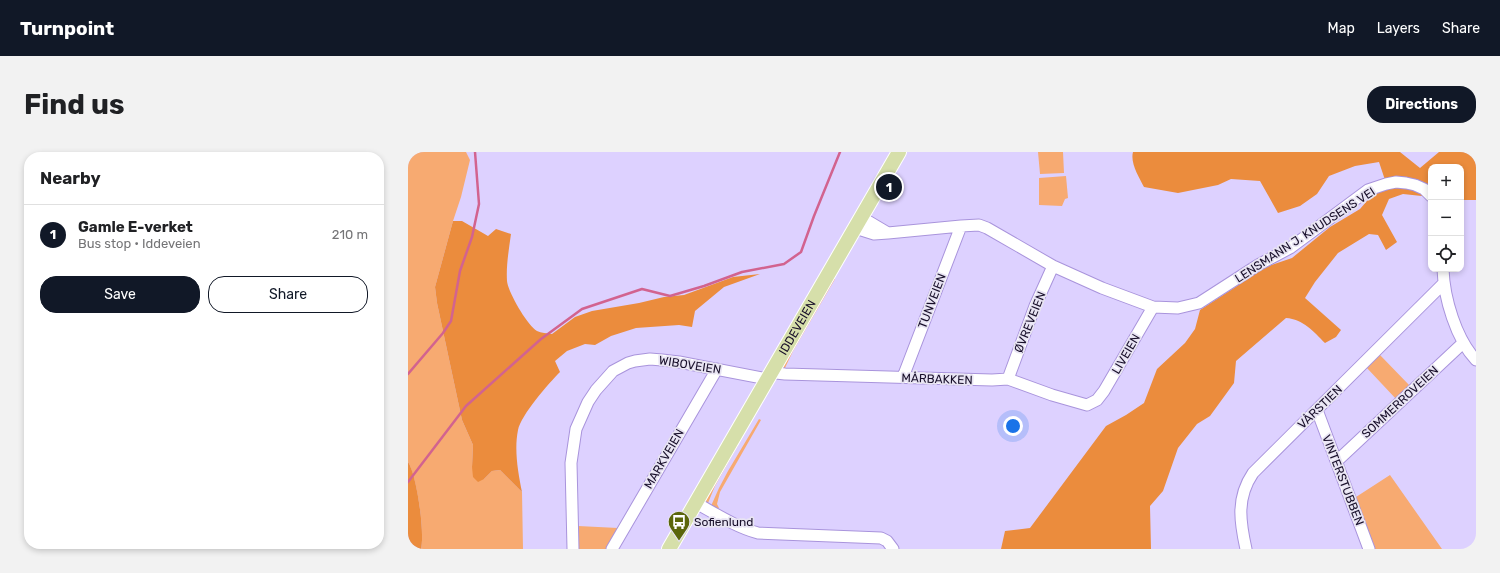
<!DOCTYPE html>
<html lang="en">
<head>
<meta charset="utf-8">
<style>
  :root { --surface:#fff; --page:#f2f2f2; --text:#202124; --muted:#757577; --line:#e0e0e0; --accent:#111827 }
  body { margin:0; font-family:Rubik,sans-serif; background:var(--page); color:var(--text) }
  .controls { position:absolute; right:12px; top:12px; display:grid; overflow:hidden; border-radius:8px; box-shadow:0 2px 6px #0003 }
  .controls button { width:36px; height:36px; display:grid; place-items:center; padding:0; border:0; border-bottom:1px solid var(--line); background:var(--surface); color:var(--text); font:20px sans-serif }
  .you { position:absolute; left:605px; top:274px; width:14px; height:14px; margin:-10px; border:3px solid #fff; border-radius:50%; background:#1a73e8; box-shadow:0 0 0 6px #1a73e833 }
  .badge { display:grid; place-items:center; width:26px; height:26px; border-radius:50%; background:var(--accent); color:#fff; font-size:13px; font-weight:700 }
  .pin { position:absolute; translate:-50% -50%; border:2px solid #fff; box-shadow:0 1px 4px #0006 }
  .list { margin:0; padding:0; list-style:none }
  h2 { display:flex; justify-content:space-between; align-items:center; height:52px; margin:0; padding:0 16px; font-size:17px }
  h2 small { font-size:13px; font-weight:400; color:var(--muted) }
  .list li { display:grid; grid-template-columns:26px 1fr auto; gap:12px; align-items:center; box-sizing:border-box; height:60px; padding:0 16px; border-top:1px solid var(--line) }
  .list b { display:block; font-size:15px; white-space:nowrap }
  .list p { margin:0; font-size:13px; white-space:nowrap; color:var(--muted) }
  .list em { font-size:13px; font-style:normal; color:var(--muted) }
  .actions { display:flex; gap:8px; padding:12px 16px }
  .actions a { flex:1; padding:9px 0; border:1px solid var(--accent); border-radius:16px; text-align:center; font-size:14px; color:var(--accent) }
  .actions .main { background:var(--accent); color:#fff }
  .icon { flex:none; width:22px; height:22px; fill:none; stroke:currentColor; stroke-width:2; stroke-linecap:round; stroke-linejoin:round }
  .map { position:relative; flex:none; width:1068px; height:397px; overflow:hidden; border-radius:16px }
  header { display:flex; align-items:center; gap:24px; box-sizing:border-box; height:56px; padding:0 20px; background:var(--accent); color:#fff }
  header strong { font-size:19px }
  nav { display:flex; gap:22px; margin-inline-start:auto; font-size:14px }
  .intro { display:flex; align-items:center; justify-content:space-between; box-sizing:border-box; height:96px; padding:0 24px }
  h1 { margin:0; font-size:28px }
  .button { padding:10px 18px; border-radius:16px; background:var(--accent); color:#fff; font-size:14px; font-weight:700 }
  main { display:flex; gap:24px; padding:0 24px }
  aside { flex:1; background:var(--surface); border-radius:16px; box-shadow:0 2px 6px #0003 }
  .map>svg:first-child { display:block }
  .green { fill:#f7aa71 }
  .forest { fill:#eb8c3d }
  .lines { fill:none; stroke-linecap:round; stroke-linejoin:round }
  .stream { stroke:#d2638f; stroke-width:2.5 }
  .minor-casing { stroke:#a994dc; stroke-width:13 }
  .major-casing { stroke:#fff; stroke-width:16 }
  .minor { stroke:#fff; stroke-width:11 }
  .major { stroke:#d6dfaa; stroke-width:14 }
  .labels { text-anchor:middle; stroke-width:3.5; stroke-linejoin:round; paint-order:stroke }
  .street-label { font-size:12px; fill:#180f2a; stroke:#e8e4f3 }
  .poi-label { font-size:12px; fill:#180f2a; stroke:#e8e4f3; text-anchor:start }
</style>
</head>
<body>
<header>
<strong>Turnpoint</strong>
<nav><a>Map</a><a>Layers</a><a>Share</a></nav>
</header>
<div class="intro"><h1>Find us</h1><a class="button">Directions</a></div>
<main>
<aside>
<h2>Nearby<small></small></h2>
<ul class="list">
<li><span class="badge">1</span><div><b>Gamle E-verket</b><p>Bus stop · Iddeveien</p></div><em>210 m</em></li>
</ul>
<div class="actions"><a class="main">Save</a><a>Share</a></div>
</aside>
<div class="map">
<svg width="1068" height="397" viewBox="0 0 1068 397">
  <rect width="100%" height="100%" fill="#ddd1ff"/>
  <path class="green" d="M0,0h58l4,8 -9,37 -8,24 -18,66 2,16 25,117 11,25 -1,22 12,12 8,-8 8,-1 22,22 1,57h-102c4,-16 -4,-73 -13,-87z
    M630,0h25l1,21 -24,1z
    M658,24l2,22 -3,1 -3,7 -23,-1v-27z
    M423,126l4,1 -42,72 -9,19h-3v-4z
    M971,202l32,33 -14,13 -31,-33z
    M351,267l2,1 -41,72 -3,12 2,4 -2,2 -6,-4 8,-18 9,-17z
    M329,293h1l-23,41 -7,17 -2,-1v-5z
    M982,323l52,74h-68l-18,-52z
    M170,374l40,2 -11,21h-29z"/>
  <path class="forest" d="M725,0h267l20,16 19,-16h37v48h-15v-33h-30v30l-28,-3 -14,5 -7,16 15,27 -11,8 -8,-15 -9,-1 -31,19 -23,29 -10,16 36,32 -5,7 -11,6c-11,-11 -22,-24 -39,-25l-50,43 -2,22 -24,33 -13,8 -19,24 -15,43 -13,15 1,43h-150l4,-18 25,-3 76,-102 20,-11 18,-12 13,-34 28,-26 10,-14 5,-19 66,-43 26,-9 38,-31 30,-18 25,-29 -6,-18 -24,4 -26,10 -12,18 -17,12 -22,7 -18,-32 -29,-2 -13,6 -40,8 -34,-6c-5,-10 -14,-24 -11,-35z
    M45,69h9l26,15 8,-7 15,5c-2,15 -5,31 -4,47 1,11 20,44 30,50 4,2 10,2 15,3l23,-17 17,-6 47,-8 25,-6 20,-2 49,-18 27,-3 -36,13 -29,24 -3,16 -13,-2 -43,3 -25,8 -16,9 -10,-1 -18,7 -12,10 5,11c-11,11 -39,43 -42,58 -4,20 0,42 4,62l-22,-22 -8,1 -8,8 -6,3 -5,-5 -1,-10 1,-22 -11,-25 -25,-117 -2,-16z
    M0,310c9,13 17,71 13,87h-13z"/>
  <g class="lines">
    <path class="stream" d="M0,222l35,-41 8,-12 9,-50 12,-34 7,-33 -4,-52
      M0,330l58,-76 75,-67 41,-30 60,-20 28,7 34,-10 38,-14 42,-8 17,-12 13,-36 26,-64"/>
    <g class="minor-casing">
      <path id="minor" d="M447,76l19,6 14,-1 -27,-16
        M480,81l73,-7 18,-1 8,3 66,38 49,22 51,19 25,1 21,-5 59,-38 32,-17 78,-58 18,-6 10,-2 10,1 9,2 9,4 7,7
        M1035,117c1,29 13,70 33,91
        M364,219l4,2 9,1 207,6 16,-1 44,16 35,10 10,-5 7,-9 49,-84
        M495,225l58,-151
        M600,227l27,-73 18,-40
        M909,258l52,139
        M929,309l126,-118
        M288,351c20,11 40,24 62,30l123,5 6,3 6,8
        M165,397l-2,-86 5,-34 12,-27 8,-12 17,-19 15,-8 7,-2 15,-2 12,1 17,2 88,17
        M204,397l105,-180
        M838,397c-6,-27 -10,-51 7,-76l190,-189"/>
    </g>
    <g class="major-casing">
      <g id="major">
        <path id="s1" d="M261,397l230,-397"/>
      </g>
    </g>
    <use href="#minor" class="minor"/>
    <use href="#major" class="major"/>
  </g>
  <defs>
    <g id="bus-pin" transform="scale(1.15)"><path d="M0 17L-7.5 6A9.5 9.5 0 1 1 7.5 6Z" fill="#5b660a" stroke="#e8e4f3"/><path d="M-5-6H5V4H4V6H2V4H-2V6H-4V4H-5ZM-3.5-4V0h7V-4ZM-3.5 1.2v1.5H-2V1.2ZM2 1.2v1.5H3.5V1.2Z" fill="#fff"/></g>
  </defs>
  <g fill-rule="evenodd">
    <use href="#bus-pin" x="271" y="370"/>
  </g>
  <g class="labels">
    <g class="street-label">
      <text transform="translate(897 83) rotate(-33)" y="4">LENSMANN J. KNUDSENS VEI</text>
      <text transform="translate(524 149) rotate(-69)" y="4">TUNVEIEN</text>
      <text transform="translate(622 170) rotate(-68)" y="4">ØVREVEIEN</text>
      <text dy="4" stroke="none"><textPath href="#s1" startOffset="256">IDDEVEIEN</textPath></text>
      <text transform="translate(718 202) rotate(-60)" y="4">LIVEIEN</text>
      <text transform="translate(282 213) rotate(9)" y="4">WIBOVEIEN</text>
      <text transform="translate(529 227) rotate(2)" y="4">MÅRBAKKEN</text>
      <text transform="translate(992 250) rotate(-43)" y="4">SOMMERROVEIEN</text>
      <text transform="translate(912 255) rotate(-44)" y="4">VÅRSTIEN</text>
      <text transform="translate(256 307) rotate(-60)" y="4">MARKVEIEN</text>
      <text transform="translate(935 328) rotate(69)" y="4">VINTERSTUBBEN</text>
    </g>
    <g class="poi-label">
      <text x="286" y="374">Sofienlund</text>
    </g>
  </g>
</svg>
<div class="controls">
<button>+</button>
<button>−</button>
<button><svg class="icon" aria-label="locate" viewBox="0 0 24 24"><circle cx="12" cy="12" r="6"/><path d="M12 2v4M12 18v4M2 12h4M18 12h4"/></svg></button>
</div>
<div class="you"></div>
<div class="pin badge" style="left:481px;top:35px">1</div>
</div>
</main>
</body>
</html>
